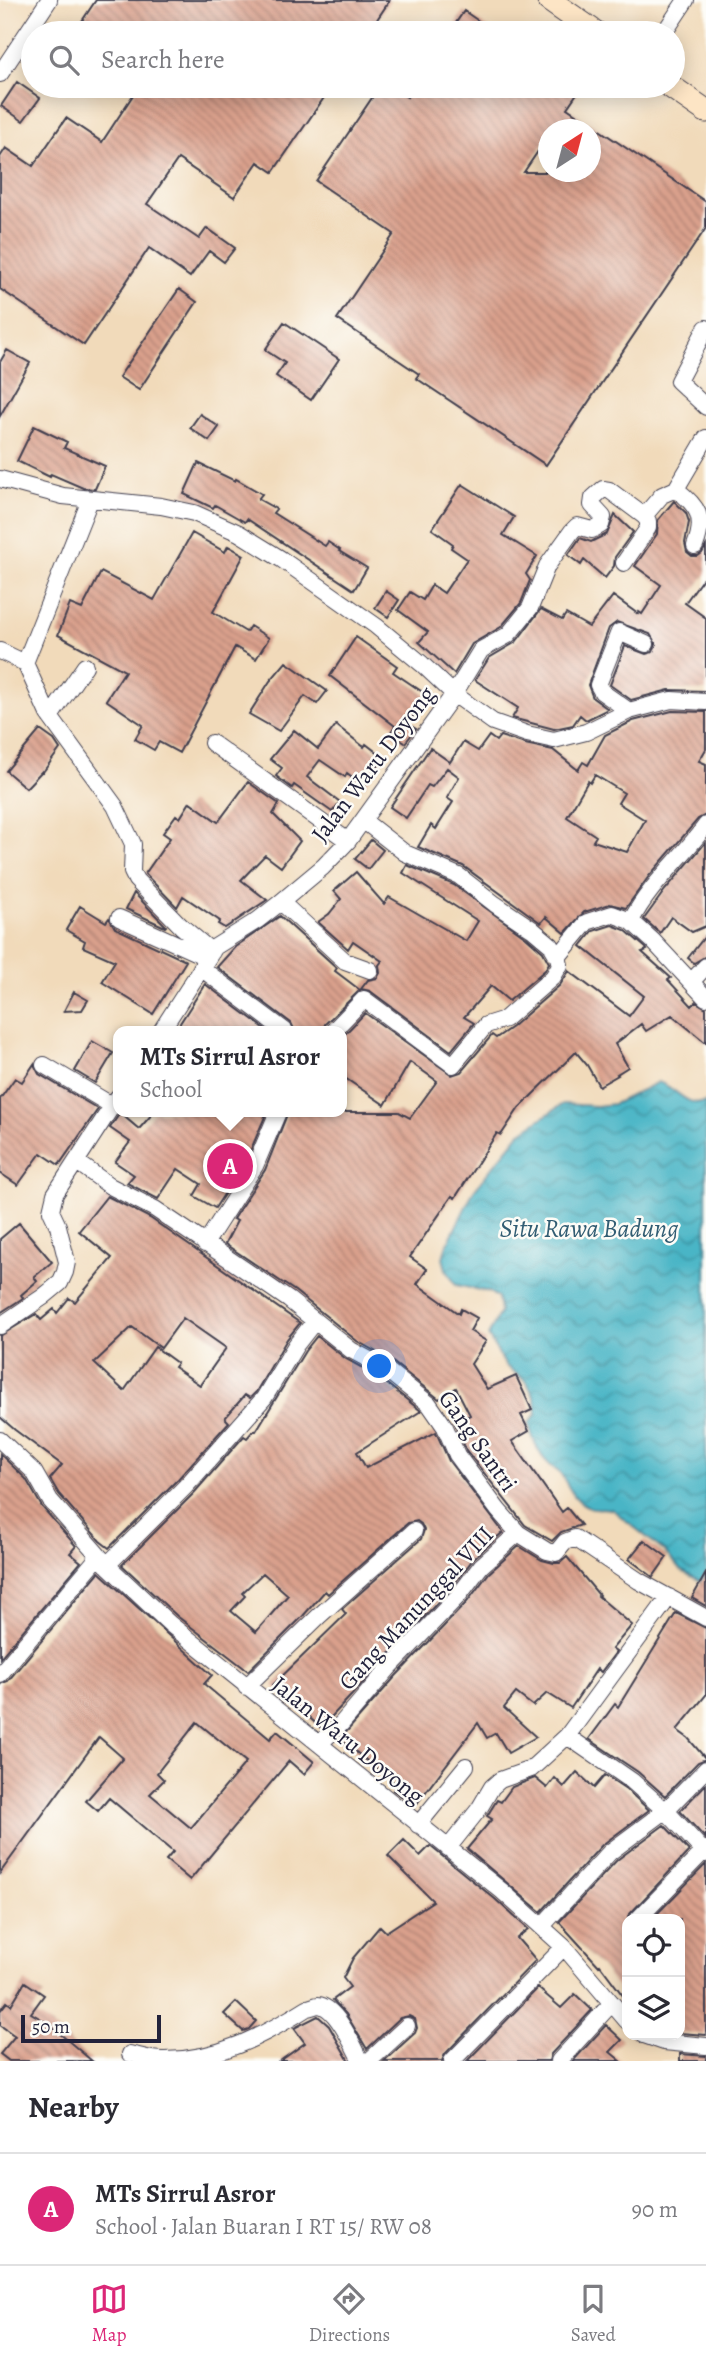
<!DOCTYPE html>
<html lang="en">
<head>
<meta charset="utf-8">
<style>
  :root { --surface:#fff; --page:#f7f7f7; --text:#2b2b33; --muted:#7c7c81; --line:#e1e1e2; --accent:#db2777 }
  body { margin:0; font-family:Alegreya,serif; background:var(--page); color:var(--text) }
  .controls { position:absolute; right:21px; bottom:21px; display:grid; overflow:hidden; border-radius:14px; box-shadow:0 4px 18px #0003 }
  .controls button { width:63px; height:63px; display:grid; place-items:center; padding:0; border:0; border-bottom:2px solid var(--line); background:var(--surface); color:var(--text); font:35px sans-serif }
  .compass { position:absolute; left:538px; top:119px; width:63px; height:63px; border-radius:50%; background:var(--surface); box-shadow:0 4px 18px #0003; rotate:36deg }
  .scale { position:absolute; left:21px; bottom:18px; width:140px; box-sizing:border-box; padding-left:7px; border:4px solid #22223b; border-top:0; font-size:19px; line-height:24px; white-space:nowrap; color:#22223b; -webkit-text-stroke:5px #fdfcf7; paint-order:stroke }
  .you { position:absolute; left:380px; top:1367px; width:24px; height:24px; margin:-18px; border:5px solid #fff; border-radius:50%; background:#1a73e8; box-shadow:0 0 0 10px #1a73e833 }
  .badge { display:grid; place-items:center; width:46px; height:46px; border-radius:50%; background:var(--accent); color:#fff; font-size:23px; font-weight:700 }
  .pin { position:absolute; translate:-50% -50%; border:4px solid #fff; box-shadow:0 2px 7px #0006 }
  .popup { position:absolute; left:113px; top:1026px; width:234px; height:91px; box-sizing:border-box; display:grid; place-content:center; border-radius:14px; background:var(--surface); filter:drop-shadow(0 2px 5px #0005); font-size:23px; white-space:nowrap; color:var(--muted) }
  .popup b { font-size:26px; color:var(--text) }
  .popup::after { content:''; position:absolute; left:50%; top:100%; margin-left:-14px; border:14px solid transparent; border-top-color:var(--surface) }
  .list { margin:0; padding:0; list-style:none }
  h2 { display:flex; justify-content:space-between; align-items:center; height:91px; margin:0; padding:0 28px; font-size:30px }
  h2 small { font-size:23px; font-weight:400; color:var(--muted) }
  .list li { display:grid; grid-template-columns:46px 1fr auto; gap:21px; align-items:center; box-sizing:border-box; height:112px; padding:0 28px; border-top:2px solid var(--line) }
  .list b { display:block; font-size:26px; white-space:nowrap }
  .list p { margin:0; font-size:23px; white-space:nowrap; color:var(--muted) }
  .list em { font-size:23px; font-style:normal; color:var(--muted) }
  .icon { flex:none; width:38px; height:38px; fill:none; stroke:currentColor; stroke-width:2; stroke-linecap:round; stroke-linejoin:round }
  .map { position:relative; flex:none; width:706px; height:2061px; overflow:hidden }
  .search { position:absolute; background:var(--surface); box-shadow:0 4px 18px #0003; left:21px; right:21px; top:21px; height:77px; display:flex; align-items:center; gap:18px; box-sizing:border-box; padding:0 24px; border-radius:38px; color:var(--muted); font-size:26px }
  .sheet { height:203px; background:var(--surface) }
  nav { display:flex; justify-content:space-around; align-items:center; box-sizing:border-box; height:98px; border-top:2px solid var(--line); background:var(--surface); font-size:19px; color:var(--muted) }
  nav a { display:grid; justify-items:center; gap:4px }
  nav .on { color:var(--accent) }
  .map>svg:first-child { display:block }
  .water { fill:url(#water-waves); stroke:#366c80; stroke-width:2 }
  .building { fill:url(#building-back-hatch); fill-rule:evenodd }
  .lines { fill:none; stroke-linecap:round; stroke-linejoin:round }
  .street-casing { stroke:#413e4e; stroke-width:18 }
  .secondary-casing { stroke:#413e4e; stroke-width:25 }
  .street { stroke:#fff; stroke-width:16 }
  .secondary { stroke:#fde5c5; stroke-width:23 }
  .labels { text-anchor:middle; stroke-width:5; stroke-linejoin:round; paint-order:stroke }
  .street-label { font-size:24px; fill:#22223b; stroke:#fdfcf7 }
  .water-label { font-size:26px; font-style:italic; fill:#325d73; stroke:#fdfcf7 }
</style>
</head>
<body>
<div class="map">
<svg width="706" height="2061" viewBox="0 0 706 2061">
  <defs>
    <pattern id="water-waves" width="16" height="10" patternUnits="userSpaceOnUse" patternTransform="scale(1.75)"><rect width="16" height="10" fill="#49b5c6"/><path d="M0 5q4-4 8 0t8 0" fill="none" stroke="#3c93a2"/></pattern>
    <pattern id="building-back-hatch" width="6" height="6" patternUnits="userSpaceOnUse" patternTransform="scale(1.75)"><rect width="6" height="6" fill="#daa08c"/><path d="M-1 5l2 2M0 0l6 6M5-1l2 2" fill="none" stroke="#b08274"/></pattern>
  </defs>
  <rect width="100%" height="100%" fill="#fdfcf7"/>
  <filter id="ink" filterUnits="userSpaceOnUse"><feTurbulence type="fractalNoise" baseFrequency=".0143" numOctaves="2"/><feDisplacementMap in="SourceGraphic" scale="14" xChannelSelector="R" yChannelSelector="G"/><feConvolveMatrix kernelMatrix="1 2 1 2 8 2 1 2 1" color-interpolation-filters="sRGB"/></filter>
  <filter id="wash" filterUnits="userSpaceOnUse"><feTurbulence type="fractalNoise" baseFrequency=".00686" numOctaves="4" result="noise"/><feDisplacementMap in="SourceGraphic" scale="28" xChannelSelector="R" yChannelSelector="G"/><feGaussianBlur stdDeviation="1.57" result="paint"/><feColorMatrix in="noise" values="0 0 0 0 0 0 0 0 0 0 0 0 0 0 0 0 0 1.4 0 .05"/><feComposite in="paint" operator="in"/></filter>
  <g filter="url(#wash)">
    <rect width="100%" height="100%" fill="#f1daba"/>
    <path class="water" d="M658,1082c18,5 28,26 48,20v482l-26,-14 -15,-18 -52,-42c-9,-4 -17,1 -26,-4 -15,-7 -18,-21 -27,-33 -4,-4 -9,-6 -13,-11 -10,-10 -15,-25 -18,-39l8,-9 -2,-15 -8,-17 -21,-16 -18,-30 12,-24 -2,-14 -9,-6 -33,-7 -10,-16 -3,-11 3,-11 28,-57 46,-57 43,-29 33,2 18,-2z"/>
    <g id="blocks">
      <path class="building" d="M96,0h294l-22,33h-294z
        M464,11l32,22h-47z
        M17,82l23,16 -17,23 -22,-15z
        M139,86h193l-59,86 -15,-10 -24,35 -56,-38 -31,45 52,35 8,-11 28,20 -11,14 -15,-11 -19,26 -41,-29 -65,97 -84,-56v-132l6,-9 27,18 33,-48 36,24z
        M380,86h11l16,11 7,-11h168l-15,22 139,94v26l-160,237 -130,-87 3,-4 -82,-55 57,-85 -78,-53zM549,130h42v42h-67l25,-37z
        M179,289l18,13 -58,88 -20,-13z
        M284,322l55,37 -28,41 -35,-24 9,-13 -20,-13z
        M7,350l23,13 -30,53v-54z
        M200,414l19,13 -10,14 -19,-13z
        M34,426l33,16 -3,6 41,18 -10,23 -12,-1 -32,-14 -1,3 -33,-16z
        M198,463l37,18 1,-2 26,15 -4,5 18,10 -3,4 52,33 3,-4 12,8 -1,1 28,17 -13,22 -107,-71 -2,3 -30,-17 -2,3 -29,-14z
        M462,484l52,33 -11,18 34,21 -11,18 4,6 -9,23 -20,24 -29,17 -18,30 -35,-32 9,-10 -30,-22 12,-18 13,8 9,-15 12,8 23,-34 -16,-11 2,-4 -21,-15z
        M674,501l12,12 3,9 -4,21 2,9 5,4h6l4,-3 4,-7v28l-21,29 21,15v73l-37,-1 -38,10 -21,-15 15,-39 21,8 7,-2 3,-8 -6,-10 -33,-12 -8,6 -21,57 5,13 15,11 -22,11 -6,-5 -7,10 -19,4 -42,-11 6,-10 -43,-28 14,-22 27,-16 25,-33 21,11 4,-6 23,13 24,-31 25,18 1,-2 3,2 19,-29 -26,-19 22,-32 1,-14z
        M615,515l18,17 -18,25 -1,9 -9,12 -21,-18 -3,5 -13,-10 12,-17 11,4 16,-8z
        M192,533l33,19 3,-6 16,9 -31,57 33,20 4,-6 19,12 -13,21 -21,-12 -56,106 -20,-11 -5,8 -19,-11 8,-14 -37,-25 19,-29 -67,-36 12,-31 12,5 19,-37 53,28z
        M386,591l13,9 -11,17 -13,-9z
        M356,637l41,29 -4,6 34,23 -19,29 8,5 -11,14 -15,-10 5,-7 -65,-50z
        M286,662l41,29 -10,13 -12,-8 -26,35 -30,-17 21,-33z
        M672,711l34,1v37l-7,12 7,3v51l-8,4 -49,57 -23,32 -16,-4 -26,8 -19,21 -19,-16 -5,6 -78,-57 -45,-19 13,-22 5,4 17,-27 -6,-4 12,-21 -12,-9 -15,19 -4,-2 -22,33 -16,-11 40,-59 20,14 13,-20 15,9 11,-15 7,5 4,-5 25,8 28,6 25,20 5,-8 5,3 17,-30 28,-14zM595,775l29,18 -6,10 27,17 -18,32 -34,-11 3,-5 -29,-19 21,-36 2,2z
        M336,725l28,22 2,-3 18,14 -20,28 -17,-13 -2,4 -25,-17 -13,17 33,25 -8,10 -38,-27 -2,3 -16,-12 6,-8 -12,-9 24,-29 24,19z
        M40,730l14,10 6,9 -17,23 -1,-1 -16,17 -20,-17z
        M248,782l31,22 -6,10 27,27 -19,26 -16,-12 -24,25 26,20 -42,28 -7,-4 2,-3 -37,-25 -6,11 -32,-33 25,-36 -7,-5 13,-18 4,3 10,-16 28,20z
        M371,840l12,10 -15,19 -13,-10z
        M706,842v84l-14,6 -21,-15 -11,16 -16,-14 21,-29z
        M407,865l47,20 72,52 17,15 6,11 -4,7 -36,31 -18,-15 -27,31 10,6 -23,28 -81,-60 -9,-2 7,-9 9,-2 3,-5 -1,-8 3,-4 -29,-20 -5,8 -30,-27 11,-8 12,-15 -7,-8 22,-19 28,32 5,-7 77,44 12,-20 -75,-48z
        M134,893l32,33 -1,1 -39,-18z
        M80,906l26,16 3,-4 6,10 71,33 -33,53 -51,-32 13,-21 -32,-14 2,-6 -19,-11z
        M280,916l57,52 -2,3 25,19 -35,34 -2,7h-28l-4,-8 -74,-56 18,-20z
        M612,925l13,5 21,18 1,2 -5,2 29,26 -3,2 24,26 4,-4 10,6v35l-34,-28 -26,16 -5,-7 -26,20 13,23 -11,7 1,1 -19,11 -12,-21 -11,-13 -57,56 -18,27 -4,-2 -42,65 -3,-2 -42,61 17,12 -10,15 42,30 2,-5 16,9 -7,13 16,10 -15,23 16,25 29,-13 16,34 -11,5 8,16 -17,10 50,71 5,-4 14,17 -20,7 -9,9 -27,-16 -59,-75 -11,-27 15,-8 -14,-27 -17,11 -50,-40 -32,-18 -62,-50 -70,-47 12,-23 -4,-2 32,-49 23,-58h111l11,6 27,-37 -27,-19 -25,43 -43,-29v-39l23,-24 87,62 9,-3 31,-37 4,3 16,-11 48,-42 9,-14 60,45 15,-20 -63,-50 12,-15z
        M706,935v21l-12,7 -6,-5z
        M205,984l63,47h-93z
        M74,992l14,8 -6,10 -18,1z
        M92,1041l21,12 -18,30 -20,-12z
        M34,1064l5,10 59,35 -39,56 -18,-12 -23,32 -18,-12v-74l15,-21 7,4z
        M154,1112h113l-21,49 -31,47 -21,-12 7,-12 -23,-15 -20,30 -31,-16 7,-8 -19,-13 15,-20 -20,-14 10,-15 19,16z
        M107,1196l43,22 150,105 -13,16 -31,53 -6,6 -5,-3 -20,23 4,4 -51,57 -69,69 -9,-7 -41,-47 -9,-15 12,-14 -47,-35 -15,-13v-81l36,-22 5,6 13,-11 3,4 12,-15 6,4 37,-44 -33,-27zM183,1318l43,30 -26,37 -26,-18 3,-4 -22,-16 -31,44 -30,-28 38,-36 29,21z
        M19,1223l33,39 -18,15 3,4 -16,14 2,3 -23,15v-74z
        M317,1336l29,23 31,17 44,35 -64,41 9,16 70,-36 13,29 54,71 -29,26 -23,30 -130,140 -48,-43 73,-71 -4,-5 79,-70 3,-9 -3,-6 -4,-3 -9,2 -80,71 -3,-3 -22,25 -55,55 -71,-55 -55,-51 72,-72 50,-57 3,2 6,-7h3l49,-80zM263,1573l25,22 -32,37 -25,-21 14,-15 -3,-3z
        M0,1454l26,25 16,28 34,39 -6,7 11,9 -81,96z
        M644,1540l23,17 -14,20 -24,-18z
        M519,1546l23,14 12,3h6l7,-6 32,38 -1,1 34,29 -20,24 4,3 -15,20 -4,-3 -26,39 -24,-15 -14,13 -17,-13 -12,15 32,29 -28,16 -12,-20 -9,5 -9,-15 -63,83 -22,-16 4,-5 -57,-46 56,-63 71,-74 22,-29z
        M99,1572l113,103 -8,9 66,55 7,-8 37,31 -10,12 -15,-13 -99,119 -24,-20 7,-8 -64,-54 -11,13 -12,-10 37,-43 -24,-21 -99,136v-189l8,-3zM197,1722l49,40 -55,66 -41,-34 14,-14 -7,-7z
        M706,1573v33l-14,-8z
        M676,1613l30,15v67l-29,35 11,8 18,21 -8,3 -33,34 -27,-24 -49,-33 26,-35 3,3z
        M577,1772l17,16 11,-13 21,14 23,21 -47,35 -61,67 -74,-63 25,-30 -5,-3 10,-16 4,2 11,-15 23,-9 12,10 8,-10 9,9z
        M706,1784v55l-26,-28z
        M664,1825l25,26 -61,65 -1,85 -27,-36 -1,1 -40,-44 58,-62z
        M404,1840l16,16 10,-10 65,53 33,30 -11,9 19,22 -91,94 -3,7h-58l31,-28 2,-5 -2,-9 -6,-3 -9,2 -33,31 -21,-35 -13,-14 17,-13 -7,-9 10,-20 27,-32 6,6 47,-31 -45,-45z
        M706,1864v171l-26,-2v-114h-28z
        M25,1982l19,13 -13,18 22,13 -1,1 40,34h-83l-9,-7 15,-18 -15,-11v-14l7,-9 4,3z
        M538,1988l23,20 14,-14 17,16 -41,44 -2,7h-82z
        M236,2002l20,19 -7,8 -6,2 -19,-17z
        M318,2016l11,10 20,35h-69l25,-18 -11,-15z
        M606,2025l16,15 -12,12 11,9h-48z
        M680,2054l26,2v5h-26z"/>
    </g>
  </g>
  <g filter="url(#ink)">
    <use href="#blocks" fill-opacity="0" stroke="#413e4e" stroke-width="2"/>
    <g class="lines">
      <g class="street-casing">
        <path id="street" d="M664,33l22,-33
          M0,74l49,-74
          M706,328l-28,53 28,26
          M0,479l63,17 98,10 33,7 45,20 42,26 95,67 46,38 32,30 39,28 34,12 27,6 32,-8 43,-21 42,-11 35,2
          M676,489c22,17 30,29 19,57
          M644,516l18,-21 14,-6 30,-51
          M0,651l25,12 23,51 67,92 18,38 -1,28 4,8 45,46 31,26
          M25,663l65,-163
          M629,711l-27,-19 -4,-7 21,-53 27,12
          M50,717l35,-51
          M212,743l136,98
          M281,902l64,59 25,9
          M119,918l89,40
          M631,921c19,-37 51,-63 75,-96
          M558,957l29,-35 25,-8 19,7 22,20 53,57
          M201,968l84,63
          M691,982l15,-16
          M161,1031l54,-84 43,-27 23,-18 42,-35 25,-26 106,-147 27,-44 27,-15 22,-27 17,-42 25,-35 5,-5 15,4 9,-5 2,-8 -11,-12 1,-7 10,-9 6,1 35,26 4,5v7l-24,35
          M333,1031l31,-32 89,66 33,-40 19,-6 48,-42 7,-12 -2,-8 -7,-12 -19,-16 -37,-25 -36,-28 -54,-23 -41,-32
          M44,1065l69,41
          M77,1162l33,24 45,23 96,65 38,26 62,50 32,17 46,37 16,23 12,28 41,55 20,23 29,18 9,2 9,-11 10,-4 64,43 67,37
          M205,1244l50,-78 23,-54
          M0,1326l43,-29 17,-14 5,-11 2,-10 -9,-36 -7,-15 4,-17 63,-97
          M0,1440l34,32 16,28 57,65 63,59 332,267 62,56 63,74
          M107,1565l79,-79 78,-88 32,-53 18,-23
          M0,1674l99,-118
          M246,1687l73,-71 95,-85
          M567,1736l65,45 36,32 38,41
          M319,1744l23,-21 46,-54 71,-74 22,-29 37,-33
          M418,1825l48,-59
          M448,1848l31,-39 13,-22 8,-7 31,-11 36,-33 102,-139
          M638,1919l68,-70
          M542,1926l68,-74 55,-41 41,-42
          M644,2035l20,7 42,4
          M130,2054c10,2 21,6 32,6 54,1 101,-24 145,-52 2,0 10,-3 11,-3 18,1 36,42 43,56
          M369,2061l38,-35
          M452,2061l112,-114
          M559,2061l53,-58"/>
      </g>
      <g class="secondary-casing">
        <path id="secondary" d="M549,0l47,33
          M670,86l36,25"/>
      </g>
      <use href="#street" class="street"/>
      <use href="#secondary" class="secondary"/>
    </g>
  </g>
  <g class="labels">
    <g class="street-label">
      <text transform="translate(373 764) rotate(-53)" y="8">Jalan Waru Doyong</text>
      <text transform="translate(478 1441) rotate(55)" y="8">Gang Santri</text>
      <text transform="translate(416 1608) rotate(-47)" y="8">Gang Manunggal VIII</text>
      <text transform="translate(348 1740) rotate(39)" y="8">Jalan Waru Doyong</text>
    </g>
    <g class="water-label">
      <text x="589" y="1237">Situ Rawa Badung</text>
    </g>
  </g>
</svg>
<div class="controls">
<button><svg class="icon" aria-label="locate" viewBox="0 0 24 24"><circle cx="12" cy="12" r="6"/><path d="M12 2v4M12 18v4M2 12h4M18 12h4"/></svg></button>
<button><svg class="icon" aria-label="layers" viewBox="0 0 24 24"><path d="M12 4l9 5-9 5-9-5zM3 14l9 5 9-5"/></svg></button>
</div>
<svg class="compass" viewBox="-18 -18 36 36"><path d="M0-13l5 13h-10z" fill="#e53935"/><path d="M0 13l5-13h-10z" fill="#7c7c81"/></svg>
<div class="scale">50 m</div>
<div class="you"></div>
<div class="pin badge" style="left:230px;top:1166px">A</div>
<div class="popup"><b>MTs Sirrul Asror</b>School</div>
<div class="search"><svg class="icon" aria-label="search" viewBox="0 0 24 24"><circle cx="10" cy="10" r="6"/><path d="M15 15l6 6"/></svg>Search here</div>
</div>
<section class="sheet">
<h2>Nearby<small></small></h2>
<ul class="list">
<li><span class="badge">A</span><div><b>MTs Sirrul Asror</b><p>School · Jalan Buaran I RT 15/ RW 08</p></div><em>90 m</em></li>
</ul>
</section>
<nav>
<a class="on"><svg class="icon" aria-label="map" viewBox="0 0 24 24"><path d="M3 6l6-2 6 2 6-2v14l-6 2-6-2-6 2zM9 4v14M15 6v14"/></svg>Map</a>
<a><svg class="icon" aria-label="directions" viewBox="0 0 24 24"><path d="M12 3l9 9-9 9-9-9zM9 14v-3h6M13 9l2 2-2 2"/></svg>Directions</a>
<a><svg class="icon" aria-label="saved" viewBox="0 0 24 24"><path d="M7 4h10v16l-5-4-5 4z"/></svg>Saved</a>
</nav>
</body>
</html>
